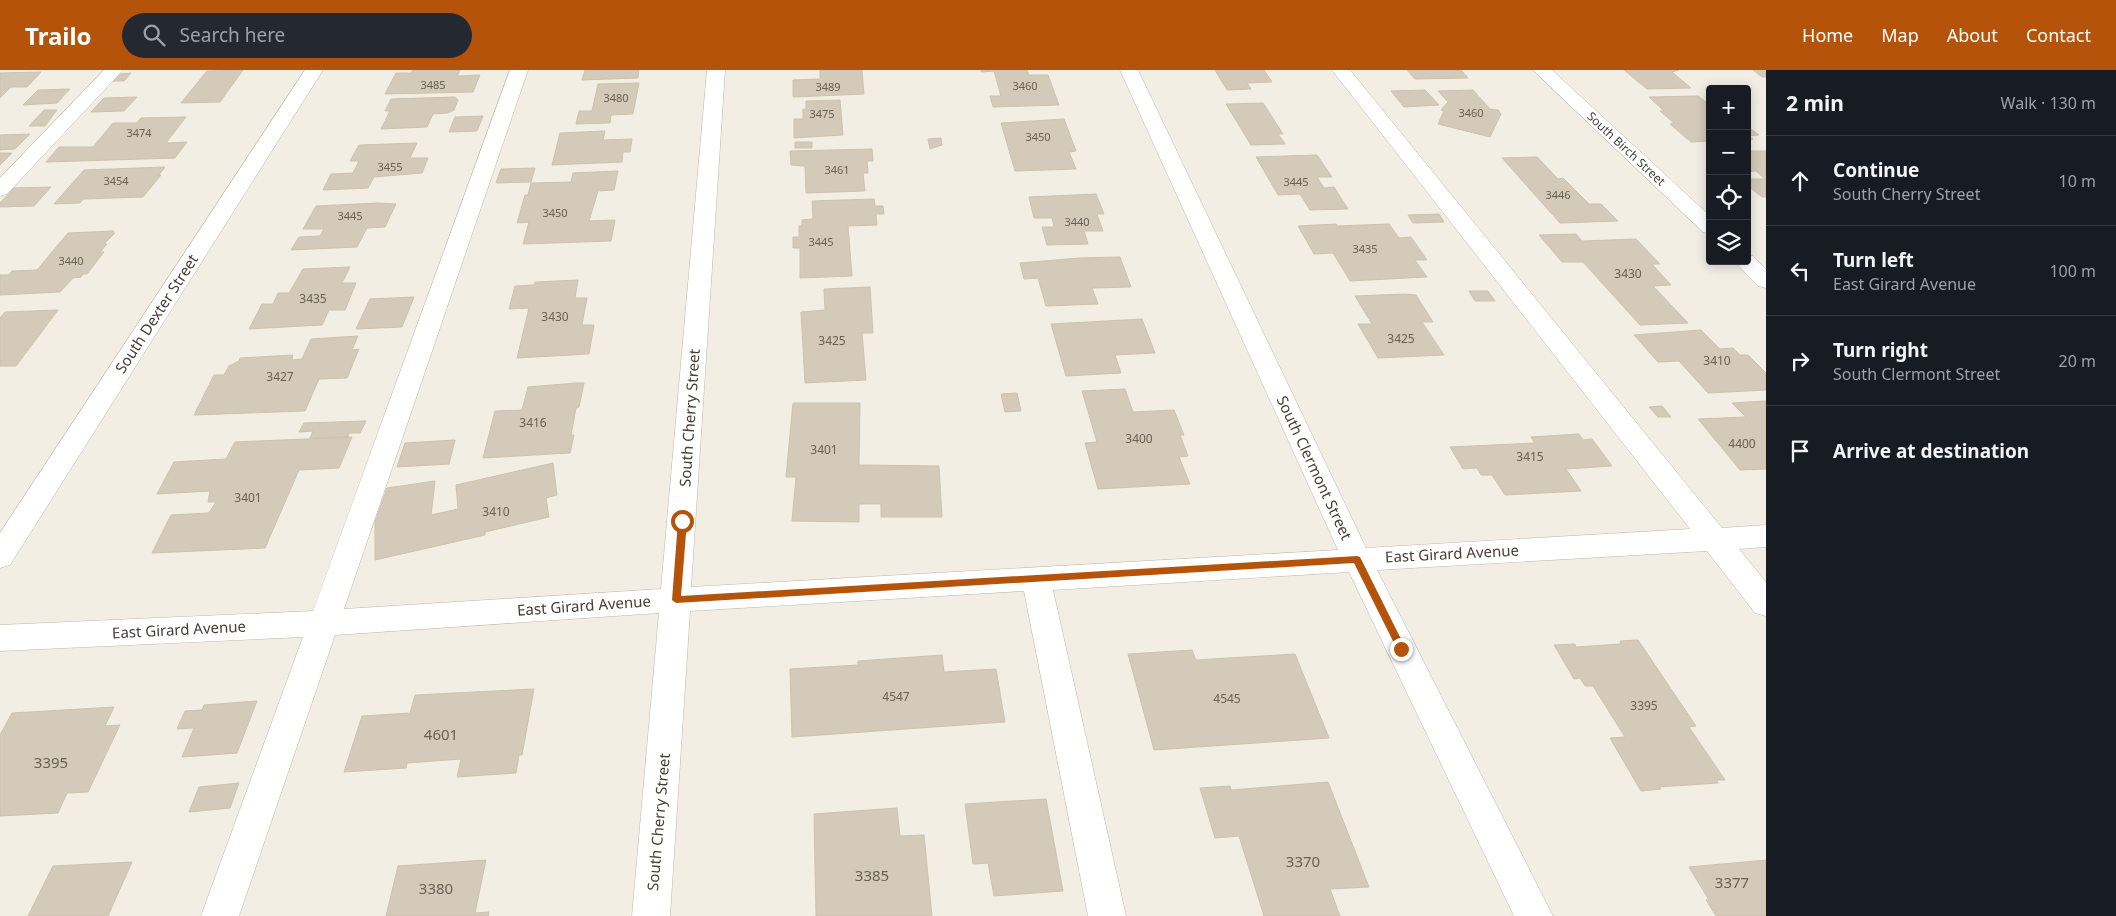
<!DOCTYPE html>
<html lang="en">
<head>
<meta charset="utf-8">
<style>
  :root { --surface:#171b24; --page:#242831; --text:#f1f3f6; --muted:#9ea1a6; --line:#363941; --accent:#b45309 }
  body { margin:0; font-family:"Noto Sans",sans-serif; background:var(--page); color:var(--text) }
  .controls { position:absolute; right:15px; top:15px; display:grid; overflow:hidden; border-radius:5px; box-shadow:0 2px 12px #0003 }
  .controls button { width:45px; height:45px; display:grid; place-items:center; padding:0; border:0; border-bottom:1px solid var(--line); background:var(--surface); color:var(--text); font:25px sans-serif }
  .stop { position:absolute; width:15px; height:15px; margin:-11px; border:4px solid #b45309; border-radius:50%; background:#fff }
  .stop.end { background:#b45309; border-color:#fff; box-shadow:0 1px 5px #0008 }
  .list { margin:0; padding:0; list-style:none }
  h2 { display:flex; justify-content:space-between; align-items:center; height:65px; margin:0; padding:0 20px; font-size:21px }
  h2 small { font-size:16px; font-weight:400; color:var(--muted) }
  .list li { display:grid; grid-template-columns:32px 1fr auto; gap:15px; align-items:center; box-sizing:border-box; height:90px; padding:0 20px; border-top:1px solid var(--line) }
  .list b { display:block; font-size:19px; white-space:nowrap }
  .list p { margin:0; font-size:16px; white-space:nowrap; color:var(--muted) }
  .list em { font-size:16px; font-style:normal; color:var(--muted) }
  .icon { flex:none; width:28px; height:28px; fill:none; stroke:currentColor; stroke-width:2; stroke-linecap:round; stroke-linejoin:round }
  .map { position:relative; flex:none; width:1766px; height:846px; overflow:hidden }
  header { display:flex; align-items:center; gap:30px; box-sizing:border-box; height:70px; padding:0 25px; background:var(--accent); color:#fff }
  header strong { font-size:24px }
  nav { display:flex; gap:28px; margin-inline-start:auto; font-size:18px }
  .search { width:350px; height:45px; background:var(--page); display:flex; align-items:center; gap:12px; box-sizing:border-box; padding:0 18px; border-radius:28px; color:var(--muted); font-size:19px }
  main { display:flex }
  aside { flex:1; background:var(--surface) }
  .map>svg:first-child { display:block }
  .building { fill:#d4cab9; stroke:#cec2ac }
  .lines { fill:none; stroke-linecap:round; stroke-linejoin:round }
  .minor-casing { stroke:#bdb6a6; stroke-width:1 }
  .minor { fill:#fff; fill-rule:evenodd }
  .route { fill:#b45309 }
  .labels { text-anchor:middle; stroke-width:5; stroke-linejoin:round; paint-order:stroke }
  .far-number-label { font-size:11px; fill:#686155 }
  .far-street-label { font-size:12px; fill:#443e34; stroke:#fff }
  .number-label { font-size:12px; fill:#686155 }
  .street-label { font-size:15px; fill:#443e34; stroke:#fff }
  .near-number-label { font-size:15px; fill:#686155 }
</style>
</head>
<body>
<header>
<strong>Trailo</strong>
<div class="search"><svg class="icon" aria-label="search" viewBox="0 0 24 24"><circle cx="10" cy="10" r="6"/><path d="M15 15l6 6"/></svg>Search here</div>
<nav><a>Home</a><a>Map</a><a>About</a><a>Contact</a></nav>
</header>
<main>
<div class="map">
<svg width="1766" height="846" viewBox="0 0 1766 846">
  <rect width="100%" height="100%" fill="#f2eee4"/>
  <path class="building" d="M243,0l-23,32 -39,1 26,-32z
    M413,0h47l-3,6 23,-1 -7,17 -88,2 11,-21h15z
    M585,0h54l-1,8 -56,2z
    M820,0h42l2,24 -71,3v-17l27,-1z
    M981,0h46l2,5h19l11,30 -66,2 -3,-11h11l-7,-25 -13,1z
    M1215,0h49l8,12 -25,1 4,6 -24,1z
    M1407,0h54l7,8 -53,1z
    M1624,0h55l-7,2 19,16 -44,1z
    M1753,0h13v7h-4z
    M41,2l-14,15h-16l-11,11v-25z
    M131,3l-7,8h-11l7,-7z
    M639,13l-6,31 -22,1 -1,8 -34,1 3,-13h13l6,-27z
    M70,19l-13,14 -34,2 15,-15z
    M1425,20l14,15 -35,2 -13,-16z
    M1473,20l17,19 8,1 3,4 -11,23 -52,-13 6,-13 -3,-1 7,-8 -10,-11z
    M1698,26l12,9v36l-19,1 -21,-18 4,-1 -14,-12h4l-15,-14z
    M137,27l-13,14 -33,1 13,-14z
    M455,27l3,3 -4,10 -6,3 -15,1 -6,13 -46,2 9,-18h-5l6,-12z
    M840,30l3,35 -49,3v-19h9v-10h3v-8z
    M1263,33l20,31h-5l7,10 -34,1 -25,-41z
    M44,40h13l-12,16h-16z
    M483,46l-6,15 -28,1 6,-15z
    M186,47l-20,26 21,-1 -12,16 -129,4 13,-15h34l20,-24h24l4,-5z
    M1064,49l12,32 -7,1 7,17 -61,2 -14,-48z
    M1747,56l12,9 -11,1 5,3 -6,1z
    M605,61l-2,9 29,-1 -2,13h-7l-1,10 -70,3 8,-32z
    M30,64l-15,15 -15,1v-15z
    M941,68l1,7 -12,4 -2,-10z
    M795,72h17v6h-17z
    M417,73l-7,15h18l-6,15 -48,4 -6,11 -45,2 8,-16 22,-1 6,-12h-9l9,-16z
    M872,79l1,12h-6l1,12h-5l2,18 -59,2 -1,-27 -14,-1 -1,-14z
    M1747,81h19v46h-4l-15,-12v-6h18l-9,-8 -9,1z
    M0,83h12l-12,12z
    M1317,85l15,22h-15l7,11 10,-1 14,22 -38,1 -10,-16 -22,1 -22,-38z
    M1537,87l21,22 5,-1 26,26h12l17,17 -58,2 -58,-65z
    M165,97l-7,9 3,-1 -18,22 -60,2 -3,4 -26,1 30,-34z
    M535,98l-4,14 -35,1 5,-14z
    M618,101l-4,19 -16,1 -9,30 26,-1 -4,21 -88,3 6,-22 -12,1 8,-28h3l3,-12 40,-1 2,-9z
    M51,117l-17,19 -34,1v-4l14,-15z
    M1096,124l8,20h-7l6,17h-19l4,13 -41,1 -5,-18h12l-2,-9h-18l-5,-21z
    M874,129l1,7h8l1,8h-8l1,11 -29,1 4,50 -52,2v-30h-7v-11h6v-11h3v-6l11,-1 -1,-18z
    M378,133l18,1 -11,23 -18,1 -10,19 -66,3 8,-13 21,-1 4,-7h-21l13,-23z
    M1439,144l5,8 -31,1 -5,-8z
    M1336,154l1,2 52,-2 10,14 12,-1 16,23h-12l12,17 -77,4 -17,-28 -19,1 -16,-28z
    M114,161l-2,2h3l-11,11h3l-7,8h4l-17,22h-4l-2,3 -8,1 -13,14 -60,3v-20h9l3,-4 25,-1 31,-37z
    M1576,164l6,7 54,-2 24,25h-8l19,21 -18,1 35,37 -48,2 -57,-63h-21l-23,-27z
    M1120,187l11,30 -39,1 6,16 -52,2 -8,-28 -14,1 -4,-16 59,-5z
    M350,197l-8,16h14l-11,27h-16l-7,15 -73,4 13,-25h11l5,-11h11l14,-24z
    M578,210l-3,18h12l-5,27h12l-5,29 -72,4 12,-50 -20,1 6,-23 19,-1 1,-3z
    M870,217l3,46h-11l4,47 -61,3 -4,-71 24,-2 -1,-21z
    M1469,221h19l7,10h-20z
    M1404,224l12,1 17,27h-11l22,33 -66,3 -20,-34h14l-17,-28z
    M414,227l-12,30 -46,2 14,-30z
    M58,240l-42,56h-16v-48l5,-6z
    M1142,249l13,34 -40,2 6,18 -55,3 -15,-52z
    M1701,260l19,19 13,-1 7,7h8l18,18v17l-58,3 -29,-32 -21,1 -24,-27z
    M358,266l-6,14 7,-1 -12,29 -28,1 -14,32 -111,4 20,-40h10l5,-9 10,-5 1,-3 53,-3 -1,5 10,-1 9,-20z
    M576,313h8l-5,24 -3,1 -5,27h3l-4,18 -87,5 12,-47 27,-1 6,-23z
    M1125,319l8,23 41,-2 10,25h-4l8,21 -9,1 11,27 -92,5 -13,-46 12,-1 -15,-51z
    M1017,323l4,18 -16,1 -4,-18z
    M1766,331v68l-26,1 -42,-51 48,-2 -14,-14z
    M793,333h67l-1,62 80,1 3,51h-61v-13h-22v18l-67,-1 4,-44h-10z
    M1662,336l9,11h-13l-9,-10z
    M366,351l-6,12h-11l-1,4 -38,1 3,-7 -14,1 5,-9z
    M1579,364l4,6 9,-1 20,27 -46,3 15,22 -76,4 -13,-20h-11l-4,-7 -14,1 -13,-22 85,-4 -4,-6z
    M352,367l-13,31 -40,2 -34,78 -113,5 19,-38 38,-2 7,-11h-8l2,-11 -53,3 17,-32 52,-3 9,-17z
    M455,370l-6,24 -52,3 8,-24z
    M553,393l4,32 -11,3 3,19 -64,15v3l-110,25v-38l12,-34 48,-7 -4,34 27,-6 -2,-24z
    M1638,570l58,86 -7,1 36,53h-8l1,3 -59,4 2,2 -20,2 -31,-53 15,-1 -32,-51h-8l-5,-8 -6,1 -20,-34 21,-1 1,3 45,-3 -1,-3z
    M1192,580l4,10 99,-6 34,84 -175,12 -26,-96z
    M942,585l2,17 52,-3 9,53 -213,15 -2,-68 68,-4v-4z
    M534,619l-12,66h-3l-3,18 -59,4 4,-18 -54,4 -1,5 -62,4 18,-56 48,-3 5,-18z
    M257,631l-20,52 -55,4 12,-29 -17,1 8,-18 17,-1 2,-5z
    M114,637l-9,19 15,-1 -32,67 -21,1 -9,20 -58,3v-81l12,-22z
    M1328,712l41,105 -39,2 10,27h-76l-25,-80 -24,2 -15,-50 30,-2 1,4z
    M239,713l-9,25 -41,4 10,-25z
    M1046,729l17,92 -69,5 -6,-33 -15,1 -8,-60z
    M897,738l3,28 24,-1 8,81h-116l-2,-102z
    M486,790l-11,53 14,-1 -1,4h-102l12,-50z
    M1766,790v56h-50l-10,-16h3l-20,-33z
    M132,792l-24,54h-80l25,-50z"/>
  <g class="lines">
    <g class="minor-casing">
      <path id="minor" d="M104,0h19l-116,124 -7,2v-18z
        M305,0h18l-313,495 -10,3v-35z
        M510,0h18l-184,539 317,-20 46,-519h18l-34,517 647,-37 -218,-480h18l228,478 324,-19 -358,-459h18l372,458 44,-3v22l-27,2 27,33v34l-11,-3 -48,-62 -330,19 176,346h-39l-165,-344 -296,18 73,326h-38l-64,-325 -334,20 -20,305h-38l27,-303 -324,22 -96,281h-38l102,-279 -303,14v-26l313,-14z
        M1533,0h19l158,146v18l-7,-2z
        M1747,185l6,1 13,13v19l-8,-2 -24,-25h13z"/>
    </g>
    <use href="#minor" class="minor"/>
  </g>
  <path class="route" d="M682,448l5,3 -6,75 676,-40 3,1 46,92 -5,4 -3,-2 -44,-88 -678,40 -4,-3 6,-79z"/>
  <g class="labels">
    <g class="far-number-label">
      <text x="433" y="19">3485</text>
      <text x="1025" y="20">3460</text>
      <text x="828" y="21">3489</text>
      <text x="616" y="32">3480</text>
      <text x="1471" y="47">3460</text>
      <text x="822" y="48">3475</text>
      <text x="139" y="67">3474</text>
      <text x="1038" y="71">3450</text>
      <text x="390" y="101">3455</text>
      <text x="837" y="104">3461</text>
      <text x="116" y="115">3454</text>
      <text x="1296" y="116">3445</text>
      <text x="1558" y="129">3446</text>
      <text x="555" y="147">3450</text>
      <text x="350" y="150">3445</text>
      <text x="1077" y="156">3440</text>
      <text x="821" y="176">3445</text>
      <text x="1365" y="183">3435</text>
      <text x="71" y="195">3440</text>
    </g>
    <g class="far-street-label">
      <text transform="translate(1626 79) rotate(43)" y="4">South Birch Street</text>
    </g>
    <g class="number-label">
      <text x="1628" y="208">3430</text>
      <text x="313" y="233">3435</text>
      <text x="555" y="251">3430</text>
      <text x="1401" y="273">3425</text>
      <text x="832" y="275">3425</text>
      <text x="1717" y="295">3410</text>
      <text x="280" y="311">3427</text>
      <text x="533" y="357">3416</text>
      <text x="1139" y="373">3400</text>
      <text x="1742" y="378">4400</text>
      <text x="824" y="384">3401</text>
      <text x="1530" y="391">3415</text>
      <text x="248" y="432">3401</text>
      <text x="496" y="446">3410</text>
      <text x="896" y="631">4547</text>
      <text x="1227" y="633">4545</text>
      <text x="1644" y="640">3395</text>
    </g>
    <g class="street-label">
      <text transform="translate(157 244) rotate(-57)" y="5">South Dexter Street</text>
      <text transform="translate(690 348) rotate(-86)" y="5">South Cherry Street</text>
      <text transform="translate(1314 398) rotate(65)" y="5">South Clermont Street</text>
      <text transform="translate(1452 484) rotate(-3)" y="5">East Girard Avenue</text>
      <text transform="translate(584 536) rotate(-4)" y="5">East Girard Avenue</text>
      <text transform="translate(179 560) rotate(-3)" y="5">East Girard Avenue</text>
      <text transform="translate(659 752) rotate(-85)" y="5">South Cherry Street</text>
    </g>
    <g class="near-number-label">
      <text x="441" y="670">4601</text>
      <text x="51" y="698">3395</text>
      <text x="1303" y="797">3370</text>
      <text x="872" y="811">3385</text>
      <text x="1732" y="818">3377</text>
      <text x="436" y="824">3380</text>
    </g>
  </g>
</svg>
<div class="controls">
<button>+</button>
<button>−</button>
<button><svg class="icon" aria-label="locate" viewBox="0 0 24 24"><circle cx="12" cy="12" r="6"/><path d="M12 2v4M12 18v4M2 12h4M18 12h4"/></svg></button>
<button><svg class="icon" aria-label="layers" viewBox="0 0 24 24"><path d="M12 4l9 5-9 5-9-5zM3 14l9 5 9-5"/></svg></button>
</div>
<div class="stop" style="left:682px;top:451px"></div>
<div class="stop end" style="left:1401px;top:579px"></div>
</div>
<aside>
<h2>2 min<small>Walk · 130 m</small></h2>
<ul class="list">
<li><svg class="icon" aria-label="ahead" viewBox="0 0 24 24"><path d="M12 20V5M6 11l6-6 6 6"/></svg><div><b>Continue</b><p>South Cherry Street</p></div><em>10 m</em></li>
<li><svg class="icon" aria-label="left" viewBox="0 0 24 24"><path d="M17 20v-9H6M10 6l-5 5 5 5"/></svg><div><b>Turn left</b><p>East Girard Avenue</p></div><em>100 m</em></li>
<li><svg class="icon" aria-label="right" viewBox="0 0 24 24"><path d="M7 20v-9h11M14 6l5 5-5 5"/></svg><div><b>Turn right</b><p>South Clermont Street</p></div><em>20 m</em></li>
<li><svg class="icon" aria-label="arrive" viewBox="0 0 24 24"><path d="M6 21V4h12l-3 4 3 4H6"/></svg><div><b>Arrive at destination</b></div></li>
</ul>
</aside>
</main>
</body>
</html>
